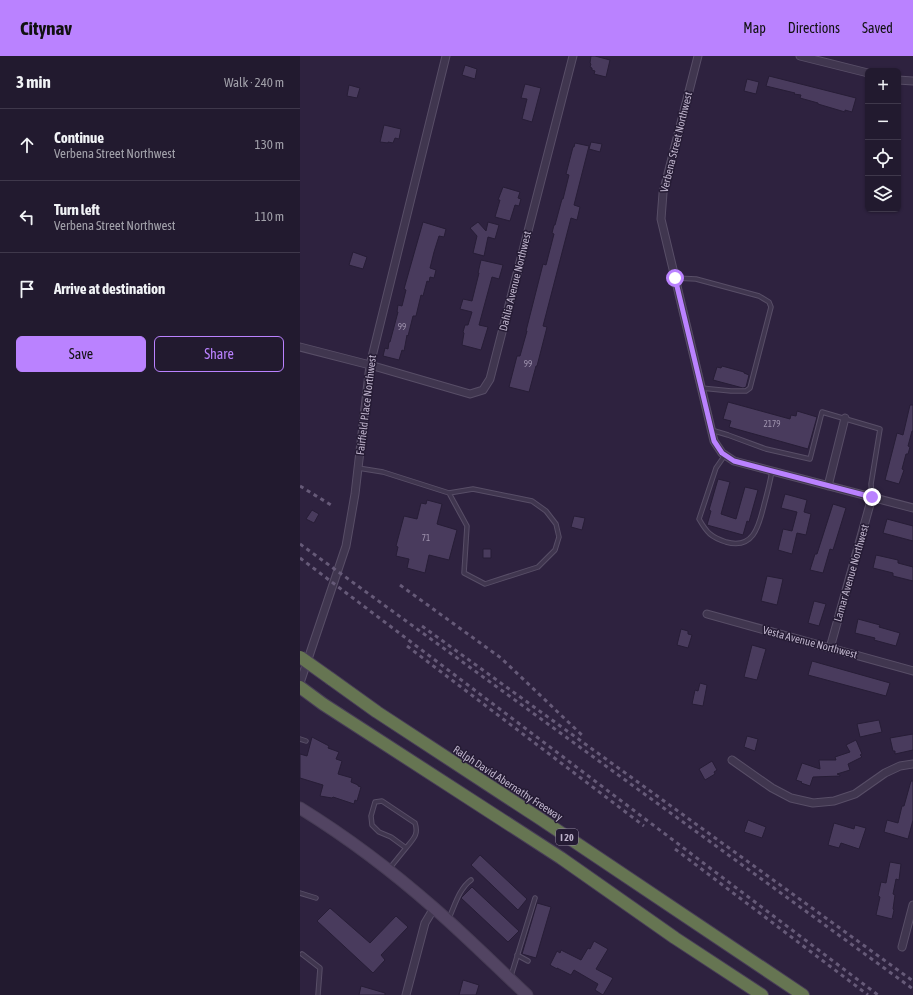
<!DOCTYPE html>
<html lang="en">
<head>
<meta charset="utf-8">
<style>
  :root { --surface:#221a2f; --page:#2e273b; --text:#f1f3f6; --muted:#a2a1aa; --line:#3f384b; --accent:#ba82ff }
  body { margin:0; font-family:"Asap Condensed",sans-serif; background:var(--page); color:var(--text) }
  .controls { position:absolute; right:12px; top:12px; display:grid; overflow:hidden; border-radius:6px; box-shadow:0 1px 3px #0004 }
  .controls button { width:36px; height:36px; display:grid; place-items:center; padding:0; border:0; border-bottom:1px solid var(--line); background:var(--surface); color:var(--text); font:20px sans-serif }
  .stop { position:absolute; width:12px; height:12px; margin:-9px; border:3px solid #ba82ff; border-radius:50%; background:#fff }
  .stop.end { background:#ba82ff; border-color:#fff; box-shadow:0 1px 4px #0008 }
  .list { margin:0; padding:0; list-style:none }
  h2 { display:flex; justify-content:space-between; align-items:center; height:52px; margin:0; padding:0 16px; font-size:17px }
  h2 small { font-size:13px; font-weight:400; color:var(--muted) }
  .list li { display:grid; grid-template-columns:26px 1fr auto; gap:12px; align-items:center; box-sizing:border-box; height:72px; padding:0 16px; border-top:1px solid var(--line) }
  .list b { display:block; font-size:15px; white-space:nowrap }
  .list p { margin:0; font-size:13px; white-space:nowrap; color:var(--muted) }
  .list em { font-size:13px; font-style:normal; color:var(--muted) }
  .actions { display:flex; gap:8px; padding:12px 16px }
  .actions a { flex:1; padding:9px 0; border:1px solid var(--accent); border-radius:6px; text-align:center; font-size:14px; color:var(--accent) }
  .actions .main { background:var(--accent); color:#111 }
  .icon { flex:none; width:22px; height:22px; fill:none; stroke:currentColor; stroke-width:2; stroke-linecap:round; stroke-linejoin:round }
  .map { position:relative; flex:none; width:613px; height:939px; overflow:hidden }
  header { display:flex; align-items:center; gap:24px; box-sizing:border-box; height:56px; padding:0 20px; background:var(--accent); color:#111 }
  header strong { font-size:19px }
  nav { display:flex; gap:22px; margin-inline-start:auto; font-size:14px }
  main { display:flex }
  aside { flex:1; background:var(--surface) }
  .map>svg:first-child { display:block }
  .building { fill:#493b5d; stroke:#271d36 }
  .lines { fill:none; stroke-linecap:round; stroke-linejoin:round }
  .lane-casing { stroke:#584e67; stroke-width:5.5 }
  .street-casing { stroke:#584e67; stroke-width:9 }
  .secondary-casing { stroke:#473c55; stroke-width:13 }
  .highway-casing { stroke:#483e57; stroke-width:14 }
  .lane { stroke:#40364f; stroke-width:3.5 }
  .street { stroke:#40364f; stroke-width:7 }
  .secondary { stroke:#524462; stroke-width:11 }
  .highway { stroke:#667552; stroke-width:12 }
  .rail { stroke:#665a78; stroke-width:3; stroke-dasharray:4 4; stroke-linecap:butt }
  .highway-bridge-casing { stroke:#483e57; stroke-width:14; stroke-linecap:butt }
  .highway-bridge { stroke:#667552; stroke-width:12 }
  .route { stroke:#ba82ff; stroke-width:5 }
  .labels { text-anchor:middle; stroke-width:3; stroke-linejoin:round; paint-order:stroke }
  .number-label { font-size:9px; fill:#a094af }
  .shield { fill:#251b34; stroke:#8f859d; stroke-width:1 }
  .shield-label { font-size:10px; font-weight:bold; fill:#bdb2ca }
  .street-label { font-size:11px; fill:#bdb2ca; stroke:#251b34 }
</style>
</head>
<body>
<header>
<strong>Citynav</strong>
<nav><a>Map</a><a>Directions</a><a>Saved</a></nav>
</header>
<main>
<aside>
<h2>3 min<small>Walk · 240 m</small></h2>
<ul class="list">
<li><svg class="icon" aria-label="ahead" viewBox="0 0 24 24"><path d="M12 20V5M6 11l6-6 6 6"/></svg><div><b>Continue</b><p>Verbena Street Northwest</p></div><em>130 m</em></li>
<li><svg class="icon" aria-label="left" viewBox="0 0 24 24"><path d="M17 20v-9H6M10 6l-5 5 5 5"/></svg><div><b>Turn left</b><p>Verbena Street Northwest</p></div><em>110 m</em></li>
<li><svg class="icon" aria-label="arrive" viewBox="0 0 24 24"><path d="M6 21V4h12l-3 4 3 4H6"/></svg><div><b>Arrive at destination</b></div></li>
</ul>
<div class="actions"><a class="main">Save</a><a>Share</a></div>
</aside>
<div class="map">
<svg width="613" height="939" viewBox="0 0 613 939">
  <rect width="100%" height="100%" fill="#2e223f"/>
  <path class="building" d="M291,0h4l15,4 -4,17 -12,-3 1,-3 -3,-1v-2l-2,-1 1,-3 -1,-1z
    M165,9l12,4 -2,10 -13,-4z
    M469,20l87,22 -4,14 -7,-2v2l-27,-8v-1l-18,-5 1,-3 -7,-1 1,-1 -29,-7z
    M447,23l12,3 -3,12 -12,-3z
    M225,28l16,4 -9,34 -10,-3 5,-20 -6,-1z
    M49,29l11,3 -3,10 -10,-2z
    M84,69l17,4 -2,10 -4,-1 -2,5 -5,-1v1l-8,-1z
    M291,86l11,2 -2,8 -11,-3z
    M275,87l14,3 -15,59 6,2 -3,13 -6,-2 -28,108 4,1 -10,39h-1l-7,26 -20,-5 8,-31h3l7,-25h-1l17,-67 3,1 8,-31 -2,-1 2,-8h1l7,-26h1l6,-24 -3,-1 7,-27h1z
    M203,131l17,5 -2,6 3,1 -2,7 -4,-1 -5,16 -15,-4 5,-17h-2z
    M123,166l23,7 -2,8 -5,-1 -5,16 -4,16 6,2 -2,8 -4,-1 -1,5 -2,-1 -4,15 -2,-1 -5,21h-3l-5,20 -1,-1 -3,16 -2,-1 -3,10 -16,-4 2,-8 3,1 1,-7h1l8,-30h-1l1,-7 4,1 4,-16 -2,-1z
    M178,166l8,9 2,-9 11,3 -4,14 -7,-2 -4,19 -11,-3 4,-17 -7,-8z
    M53,196l14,5 -4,12 -14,-4z
    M181,204l22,5 -4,14 -7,-2 -13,48 9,2 -7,23 -19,-5 2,-12 -1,-1 2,-7h3l4,-13 -12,-3 3,-10 9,2 7,-28h-1z
    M422,310l22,6v1l5,2 -3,12 -3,1 -30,-8 4,-13 4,1z
    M428,346l62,17 1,-4 5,1 1,-5 20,6 -9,32 -79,-22 2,-6 -8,-2z
    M610,349h3v26h-1l-4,15 2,1 -2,7h-2l-4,15 2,1 -5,14 -14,-4 12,-47 6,2z
    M418,423l12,3 -9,32 15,5 9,-32 13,3 -9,32 -2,-1 -4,14 -36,-10 4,-14 -2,-1z
    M485,438l22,6 -3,12 7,2 -5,21 -9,-2 -5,21 -14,-4 5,-21 9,2 5,-19 -16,-4z
    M127,444l15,4 -5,20 20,6 -8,30 -20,-5 -4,18 -18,-5 2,-9 -13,-3 2,-9 -2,-1 8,-30 13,3 4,-16 5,1z
    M533,448l13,4 -13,42 -3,-1 -7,24 -13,-3 5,-16h2z
    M12,454l7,4 -5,9 -8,-4z
    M274,460l11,2 -3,12 -11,-3z
    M587,463l26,7v15l-30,-8z
    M183,493h8v9h-8z
    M576,499l22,5v3l15,4v14l-20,-5v-3l-20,-5z
    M467,520l16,3 -6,26 -16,-4z
    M514,545l12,3 -7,22 -11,-3z
    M558,563l22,6 -1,2 21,6 -4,13 -22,-6 1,-2 -20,-5z
    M381,573l7,2v3l4,1 -4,13 -11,-3z
    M452,589l14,4 -9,31 -13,-3z
    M512,605l78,22 -4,13 -78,-21z
    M400,627l7,2 -4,21 -11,-2 3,-14 3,1z
    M579,664l3,12 -22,5 -3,-13z
    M613,678v16l-18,4v-3h-2l-3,-13z
    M447,680l11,3 -3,12 -11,-4z
    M12,681l17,9 -1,2 11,4 -3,7 6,2 -4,13 14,4 -1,4 7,3v1l3,1 -4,14 -2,-1 -1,4 -21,-7 -1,1 -12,-2 3,-11 -23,-7v-24l7,2z
    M556,684l6,14 -2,1 2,2 -14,7 2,6 -13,4 3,1v1l-27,1 -3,9 -9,-3 1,-1 -6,-2 6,-17 18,6 -1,-9h17l-1,-3 15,-5 -4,-7z
    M412,705l5,9 -3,2 1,2 -10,6 -6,-11z
    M611,725h2v39l-5,19 -24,-7 3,-12 11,3 4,-17h2z
    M448,764l18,7 -4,11 -18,-6z
    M534,767l20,6 1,-4 11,3 -7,21 -18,-6 -2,5 -11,-3z
    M180,799l47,44 -9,11 -47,-45z
    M590,806l11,2 -2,16 -3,-1 -3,15 2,1 -2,14 1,1 -2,9 -16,-4 4,-18 -2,-1 3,-14 5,1z
    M172,831l47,44 -11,11 -47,-44z
    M237,847l14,4 -15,51 -14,-4z
    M30,852l40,35 26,-27 12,11 -27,28 4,5 -12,13 -56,-52z
    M294,885l14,8 -12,20 17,9 -10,17 -8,-5 3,-6 -24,-14 -3,5 -14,-7v1l-7,-4 7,-14 3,2 1,-3 20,10 7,-12 2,1z
    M163,924l16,5 -3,10h-17z
    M61,930l24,7v2h-26z"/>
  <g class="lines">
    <g class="lane-casing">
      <path id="lane" d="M375,222l21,1 63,17 10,6 2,5 -21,81 -4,3h-15l-30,-3
        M411,374l17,5 38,14 44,10 12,-47 58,17 -9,55 1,13
        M425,399l-9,13 -17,51c8,14 12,18 27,23 28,8 33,-17 38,-37 3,-11 6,-23 8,-34
        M58,412l25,4 66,21 18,33 -3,47 21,11 53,-17 17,-17 4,-13 -3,-13 -10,-13 -14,-10 -59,-12 -24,4
        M0,683l6,2
        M89,813l17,-21 -15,-11 -12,-5 -7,-7 -1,-9 4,-14 7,-1 33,22c4,12 -2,16 -9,25
        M0,837l16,5
        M149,862c6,-13 10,-29 22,-38
        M2,898l18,14 -2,27
        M217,899l11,6
        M211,920l24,-78"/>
    </g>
    <g class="street-casing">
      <path id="street" d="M398,0l-35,137 -2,26 53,222 8,12 12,8 179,47
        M500,0l68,17
        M598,24l15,1
        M0,291l70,18 100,29 13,-4 7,-11 83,-323
        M528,430l17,-68
        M407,558l206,57
        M530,592l42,-151
        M0,627l46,-137 9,-52 15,-129 76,-309
        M432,704l40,28 19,10 22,5 21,-2 21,-7 30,-21 15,-7 13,-2
        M602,891l11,-42
        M106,939l19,-72 9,-15"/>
    </g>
    <g class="secondary-casing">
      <path id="secondary" d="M0,752c47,29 92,63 134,100 32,28 62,58 93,87"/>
    </g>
    <g class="highway-casing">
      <path id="highway" d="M31,623l46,33 162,106 264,177
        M0,631l23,17 238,154 114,80 87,57"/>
    </g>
    <use href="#lane" class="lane"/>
    <use href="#street" class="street"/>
    <use href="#secondary" class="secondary"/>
    <use href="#highway" class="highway"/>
    <path class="rail" d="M0,430l31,19
      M0,488l613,445
      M0,502l578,437
      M100,529l101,73 83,79
      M122,570l491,355
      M107,590l237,180
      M375,793l193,146"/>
    <g class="highway-bridge-casing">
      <path id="highway-bridge" d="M0,601l31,22"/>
    </g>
    <use href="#highway-bridge" class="highway-bridge"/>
  </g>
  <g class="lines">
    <path class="route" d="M375,222l39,163 8,12 12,8 138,36"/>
  </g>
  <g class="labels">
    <g class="number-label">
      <text x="102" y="274">99</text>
      <text x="228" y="311">99</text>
      <text x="472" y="371">2179</text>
      <text x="126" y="485">71</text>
    </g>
    <rect class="shield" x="256" y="773" width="22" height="16" rx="3"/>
    <g class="shield-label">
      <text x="267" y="785">I 20</text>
    </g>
    <g class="street-label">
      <text transform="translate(376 86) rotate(-76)" y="4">Verbena Street Northwest</text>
      <text transform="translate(215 225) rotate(-76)" y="4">Dahlia Avenue Northwest</text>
      <text transform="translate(66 349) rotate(-83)" y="4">Fairfield Place Northwest</text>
      <text transform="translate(551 517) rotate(-74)" y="4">Lamar Avenue Northwest</text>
      <text transform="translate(510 586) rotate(15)" y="4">Vesta Avenue Northwest</text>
      <text transform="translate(208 727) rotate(33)" y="4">Ralph David Abernathy Freeway</text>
    </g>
  </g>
</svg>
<div class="controls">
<button>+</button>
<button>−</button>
<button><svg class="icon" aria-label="locate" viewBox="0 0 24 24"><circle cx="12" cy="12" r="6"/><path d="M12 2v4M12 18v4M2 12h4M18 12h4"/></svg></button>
<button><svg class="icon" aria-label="layers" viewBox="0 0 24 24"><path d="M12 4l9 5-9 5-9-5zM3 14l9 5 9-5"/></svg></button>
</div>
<div class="stop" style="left:375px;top:222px"></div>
<div class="stop end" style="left:572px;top:441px"></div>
</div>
</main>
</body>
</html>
